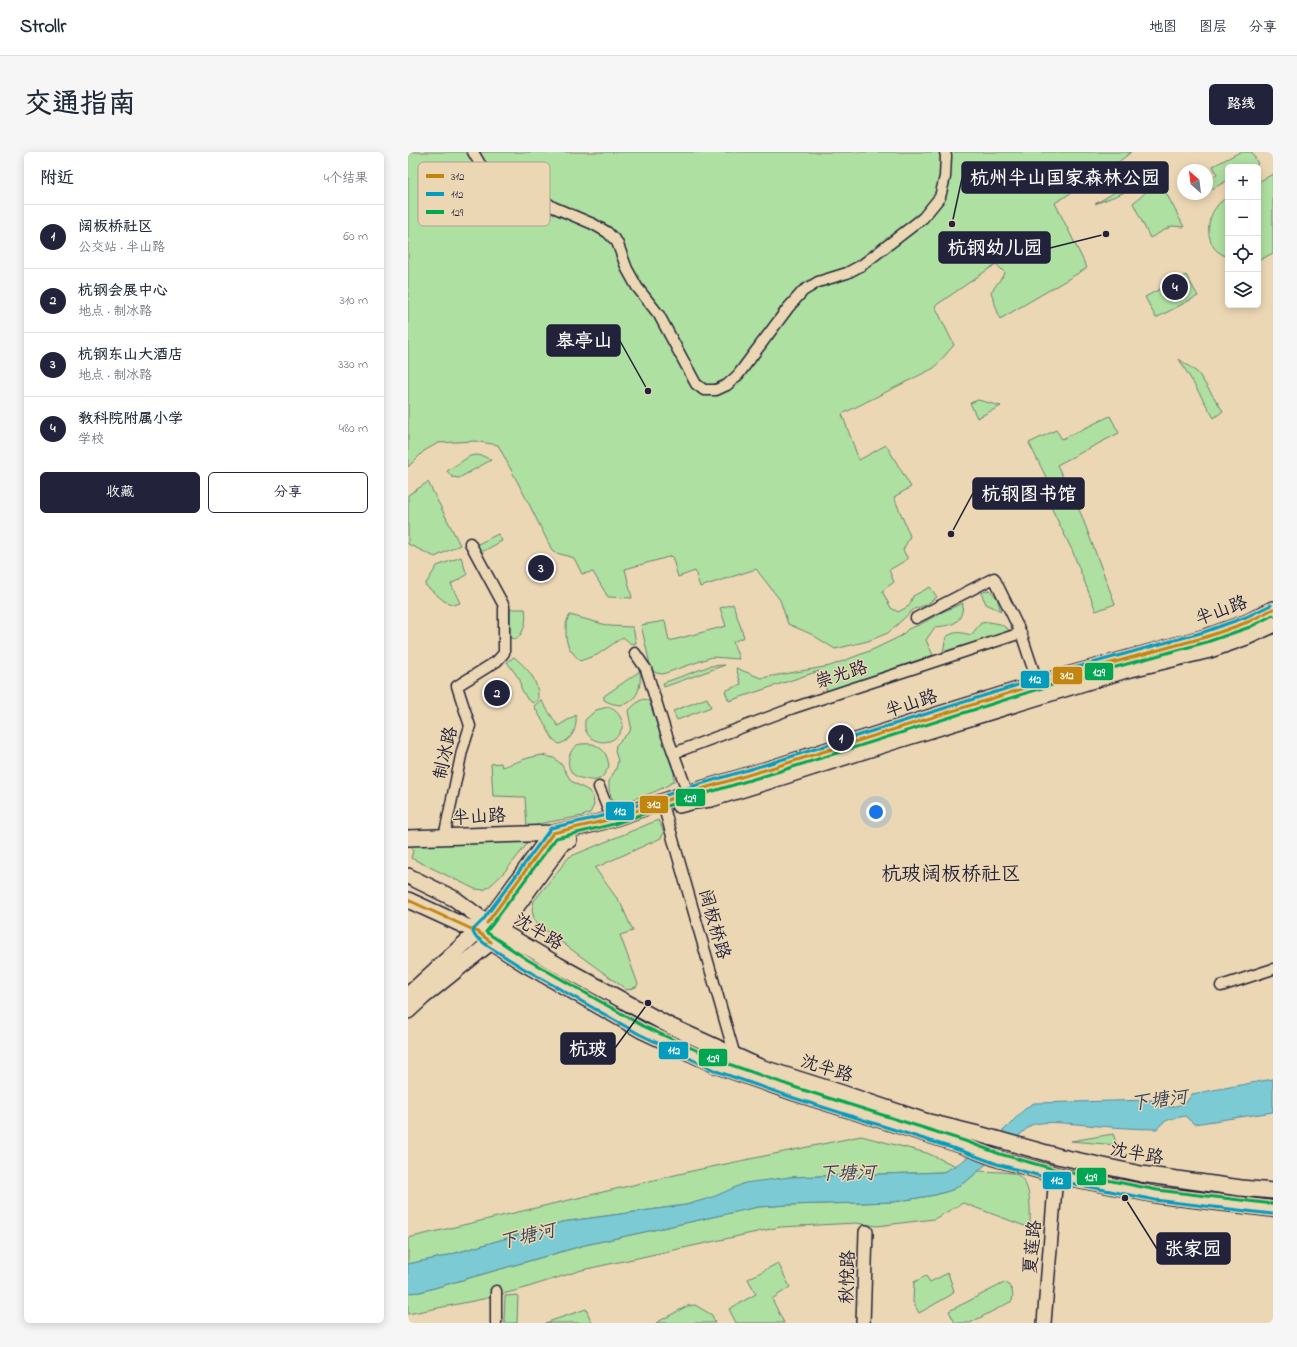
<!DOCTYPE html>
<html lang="zh">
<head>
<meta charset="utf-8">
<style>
  :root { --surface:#fff; --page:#f6f6f7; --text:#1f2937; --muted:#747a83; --line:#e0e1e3; --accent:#22223b }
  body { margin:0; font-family:"Indie Flower","LXGW WenKai TC",sans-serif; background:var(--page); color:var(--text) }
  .controls { position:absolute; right:12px; top:12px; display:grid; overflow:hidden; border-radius:6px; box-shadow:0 2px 10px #0003 }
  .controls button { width:36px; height:36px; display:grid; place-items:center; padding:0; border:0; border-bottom:1px solid var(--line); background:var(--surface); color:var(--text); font:20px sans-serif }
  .compass { position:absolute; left:769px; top:12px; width:36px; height:36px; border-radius:50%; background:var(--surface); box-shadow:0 2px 10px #0003; rotate:332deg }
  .you { position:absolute; left:468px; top:660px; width:14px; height:14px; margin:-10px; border:3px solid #fff; border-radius:50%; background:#1a73e8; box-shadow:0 0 0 6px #1a73e833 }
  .badge { display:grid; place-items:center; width:26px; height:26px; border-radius:50%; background:var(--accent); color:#fff; font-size:13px; font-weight:700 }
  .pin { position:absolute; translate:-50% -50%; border:2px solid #fff; box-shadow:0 1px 4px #0006 }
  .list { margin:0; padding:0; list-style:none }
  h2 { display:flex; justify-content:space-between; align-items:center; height:52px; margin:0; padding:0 16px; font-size:17px }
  h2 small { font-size:13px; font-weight:400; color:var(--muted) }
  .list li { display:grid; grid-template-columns:26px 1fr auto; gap:12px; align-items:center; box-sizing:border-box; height:64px; padding:0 16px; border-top:1px solid var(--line) }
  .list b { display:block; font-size:15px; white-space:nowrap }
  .list p { margin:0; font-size:13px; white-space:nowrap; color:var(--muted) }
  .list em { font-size:13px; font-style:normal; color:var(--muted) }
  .actions { display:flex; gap:8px; padding:12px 16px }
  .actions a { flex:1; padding:9px 0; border:1px solid var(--accent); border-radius:6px; text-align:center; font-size:14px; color:var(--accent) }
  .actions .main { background:var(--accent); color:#fff }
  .icon { flex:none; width:22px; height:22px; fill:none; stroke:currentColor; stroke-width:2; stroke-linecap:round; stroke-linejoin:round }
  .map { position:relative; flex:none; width:865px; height:1171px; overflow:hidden; border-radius:6px }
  header { display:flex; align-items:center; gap:24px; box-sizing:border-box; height:56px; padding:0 20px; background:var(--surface); border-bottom:1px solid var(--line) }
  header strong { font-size:19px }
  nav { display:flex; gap:22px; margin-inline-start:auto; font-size:14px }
  .intro { display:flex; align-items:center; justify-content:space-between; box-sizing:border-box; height:96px; padding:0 24px }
  h1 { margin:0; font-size:28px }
  .button { padding:10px 18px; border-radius:6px; background:var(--accent); color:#fff; font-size:14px; font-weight:700 }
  main { display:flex; gap:24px; padding:0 24px }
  aside { flex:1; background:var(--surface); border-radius:6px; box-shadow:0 2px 10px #0003 }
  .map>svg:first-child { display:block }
  .green { fill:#aee0a1; stroke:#68816e }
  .water { fill:#7bcbd4; stroke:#578797 }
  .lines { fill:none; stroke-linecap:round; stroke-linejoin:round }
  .minor-casing { stroke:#22223b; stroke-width:13 }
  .tertiary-casing { stroke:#22223b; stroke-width:16 }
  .secondary-casing { stroke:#22223b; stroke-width:18 }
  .minor { stroke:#ecd7b5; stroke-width:10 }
  .tertiary { stroke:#ecd7b5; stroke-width:13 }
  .secondary { stroke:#ecd7b5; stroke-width:15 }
  .bus-1-casing { stroke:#ecd7b5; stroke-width:6 }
  .bus-2-casing { stroke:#ecd7b5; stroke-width:6 }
  .bus-3-casing { stroke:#ecd7b5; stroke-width:6 }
  .bus-1 { stroke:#c2850f; stroke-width:3 }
  .bus-2 { stroke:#039cbf; stroke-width:3 }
  .bus-3 { stroke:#00a651; stroke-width:3 }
  .labels { text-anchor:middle; stroke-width:3; stroke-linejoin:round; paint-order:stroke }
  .street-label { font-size:18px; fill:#22223b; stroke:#ecd7b5 }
  .water-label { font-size:19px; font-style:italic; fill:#34445a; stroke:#ecd7b5 }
  .quarter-label { font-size:20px; fill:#22223b; stroke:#ecd7b5 }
  .key { fill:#ecd7b5; stroke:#afa190; stroke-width:1 }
  .key-label { font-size:11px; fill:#22223b }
  .leader { fill:none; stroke:#22223b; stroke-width:1.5 }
  .callout-dot { fill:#22223b; stroke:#ecd7b5; stroke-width:1.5 }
  .callout { fill:#22223b; stroke:#22223b; stroke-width:1.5 }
  .callout-label { font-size:19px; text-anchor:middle; font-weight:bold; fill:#fff }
  .line-badge { stroke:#ecd7b5; stroke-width:1.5 }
  .badge-label { font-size:11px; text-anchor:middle; font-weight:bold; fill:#fff }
</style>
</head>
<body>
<header>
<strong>Strollr</strong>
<nav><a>地图</a><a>图层</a><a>分享</a></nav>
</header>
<div class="intro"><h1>交通指南</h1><a class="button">路线</a></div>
<main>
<aside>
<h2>附近<small>4个结果</small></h2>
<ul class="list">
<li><span class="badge">1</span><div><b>阔板桥社区</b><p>公交站 · 半山路</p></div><em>60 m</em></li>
<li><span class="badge">2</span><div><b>杭钢会展中心</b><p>地点 · 制冰路</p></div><em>310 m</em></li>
<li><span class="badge">3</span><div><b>杭钢东山大酒店</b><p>地点 · 制冰路</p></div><em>330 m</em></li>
<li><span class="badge">4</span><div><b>教科院附属小学</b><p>学校</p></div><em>480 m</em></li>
</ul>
<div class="actions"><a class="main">收藏</a><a>分享</a></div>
</aside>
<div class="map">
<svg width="865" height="1171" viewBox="0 0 865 1171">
  <rect width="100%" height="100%" fill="#ecd7b5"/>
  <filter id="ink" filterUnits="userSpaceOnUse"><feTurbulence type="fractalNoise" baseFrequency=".025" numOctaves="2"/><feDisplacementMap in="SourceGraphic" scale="8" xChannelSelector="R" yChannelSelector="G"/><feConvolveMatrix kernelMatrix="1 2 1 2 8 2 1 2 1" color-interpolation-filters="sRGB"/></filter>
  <g filter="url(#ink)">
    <path class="green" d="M0,0h723l-16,13 -60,38 32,65 -87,51 -9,-27 14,-19 -9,-9 -61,42 19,39 -20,23 -92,46 17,46 27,-15 25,42 -17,10 16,39 -7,14 5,9 -19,11 5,12 -12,9 9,17 7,4 11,-6 4,-10 17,-9 7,10 -11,8 -12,4 -26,24 -20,8 -33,8 -24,-15 -23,-10 -8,-24 -24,-31 -56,18 -5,-16 -17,6 -6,-21 -47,13 7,29 -24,-1 -15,-25 -11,2 -8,-16 -21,-6 -25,-50 -30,-57 -24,-4 -36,2 -14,8 -16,16z
      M832,0h12l6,12 -6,3h-24v13l-21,12v-11l10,-7 -4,-8z
      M744,14l32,61 -12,-1 -22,12 -17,-35c13,-10 19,-15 16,-33z
      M710,20l9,17 -4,4 -28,11 22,-13 -8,-15z
      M865,22v79l-15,8v-79z
      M820,45v61c-5,-4 -12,-6 -15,-12 -10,-18 -2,-40 15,-49z
      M778,123l12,21 -42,22 -11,-21z
      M771,207l19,14 25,38 -9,7z
      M570,248l23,6 -24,12 -7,-15z
      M702,264l9,17 -62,32 24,49 34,90 -19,7 -24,-61 -23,-47 8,-4 -28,-56 27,-13 6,9z
      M68,303l7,1 8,4 -32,18 -7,-1 -5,-6 23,-15z
      M20,330l32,63 -25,12 -27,-13v-49z
      M90,382l4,7 -22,12 -4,-8z
      M53,405l6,18 -16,9 9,19 -6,2 -10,-4 -19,-16 12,-19z
      M582,438l7,8 4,13 -15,-7 -5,-11z
      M555,451c-1,21 -9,22 -28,24l-9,13 7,15 -106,36 -8,-20 -90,30 -4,-10 16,-7 -5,-16 25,10 69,-12 42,-16 29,-14 7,-7 11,-4 21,-12z
      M325,452l11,33 -11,5 6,17 -27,-2 -49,17 -7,-1 -5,-4 -10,-44 24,-4 4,20 57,-15 -6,-18z
      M102,457h15c2,12 0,21 -8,30l-7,-1z
      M162,463l40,11 23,1 3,16 -5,1 -8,-7 -26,18 -17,6c-9,-10 -15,-15 -14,-31 0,-6 0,-9 4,-15z
      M581,470l11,2 11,7 -68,21 3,-15c9,-6 14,-5 25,-2l10,-12z
      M106,505c14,12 25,23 24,43l-5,3 -6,-4 -6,-11 -1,-8 -13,-18z
      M317,513l-61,22 -1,-4 47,-17z
      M232,519c3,24 -11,43 -36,29v-4z
      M299,546l4,9 -34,13 -4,-9z
      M236,547l5,2 25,72v8c-9,8 -41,20 -53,20 -3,1 -6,-1 -9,-2l-3,-9v-9l7,-12 2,-8 -3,-10 1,-6 14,-14 1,-5 -3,-15 11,-10z
      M133,548l17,26 18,-11c1,13 -3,25 -17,29l-6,-5 -19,-33z
      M200,555c9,3 13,9 15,18 -2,5 -3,10 -8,13 -9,7 -23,4 -28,-5 -3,-4 -2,-9 -2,-13l11,-10z
      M185,592c11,5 14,10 16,22 -6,12 -10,17 -23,13 -4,0 -9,-2 -12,-4 -9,-8 -6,-24 3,-30 5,-2 11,-1 16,-1z
      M134,603l12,3 7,6 10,17 18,10 4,6 1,8 -4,8 -8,3 -44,8 -6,5h-5l-2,-32 -32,-1 -2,-32 10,-1 1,4 26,-9z
      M250,668l6,12 -3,6 -66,30 26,36 12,27 -13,4 18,49 -2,3 -9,3 -89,-65 -4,-6 -2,-9 2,-9 35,-44z
      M115,687l4,5c-11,14 -28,37 -43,46l-9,-1 -64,-31 2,-7 -2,-5 3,-4z
      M705,982l4,11 -46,-4z
      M453,984l66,17 29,13 -13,6 -153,5 -104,28 -124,17 -120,35 -34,7v-26l284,-67z
      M570,1019c10,1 28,0 37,3 18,6 15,39 15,54l-67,-25 -29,16 -57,7 -21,-3 -76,4 -198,43 -60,19 -39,10 -75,15v-21l12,-1 165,-47 173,-38 30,-2 106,-3 41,-7 17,-5 16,-10z
      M370,1111l12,24 -18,12 12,24h-48l-7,-14 27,-15 -8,-15z
      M540,1121l6,18 -3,4 -32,18 -6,-11 1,-20 12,-6 4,6z
      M598,1130c6,7 8,10 6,19l-42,22h-15l-6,-12z
      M110,1143l-1,28h-13l1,-27z
      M287,1153l17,10 3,8h-59l31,-17z
      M178,1157l6,14h-47z"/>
    <path class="water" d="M865,927v33l-79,12 -9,-8c-12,3 -20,2 -28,13 -24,0 -46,-2 -70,-4 -14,-1 -43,-5 -56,0l-63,55 -16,10 -17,5 -41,7 -106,3 -30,2 -173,38 -165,47 -12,1v-29l34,-7 120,-35 124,-17 27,-8 32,-14 45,-6 153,-5c20,-9 43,-28 61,-42 10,-9 18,-21 30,-27l118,-3 4,6 16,1 14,-4 6,-9z"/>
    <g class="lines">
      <g class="minor-casing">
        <path id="minor" d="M65,0l7,12 13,13 15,11h17l28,19 40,17 14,8 10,10 10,27 10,18 22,28 37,69 8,6h12l11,-5 11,-10 50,-67 15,-17 15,-9 29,-9 15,-8 61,-47 17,-21 5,-20 1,-21 -1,-4
          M508,466l78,-40 27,55 17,51
          M227,501l11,16 19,61 23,63
          M266,601l119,-45 228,-75
          M191,635l13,32
          M254,649l73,255
          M36,685l18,-86 8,-25 -13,-40 40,-25 7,-8v-47l-34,-63
          M813,834l52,-17
          M88,1171v-32"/>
      </g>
      <g class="tertiary-casing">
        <path id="tertiary" d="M455,1171l3,-91
          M636,1171l12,-148"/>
      </g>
      <g class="secondary-casing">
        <path id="secondary" d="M271,653l16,-4 16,-2 68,-21 113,-36 231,-71 87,-21 37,-13 26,-12
          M0,686l145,-5 36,-8 23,-6 76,-26 87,-26 165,-53 117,-36 149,-41 42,-15 25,-13
          M136,692l25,-4
          M0,724l47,23 32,24 71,42 84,46 28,15 90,41 82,26 83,28 57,14 75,21 84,18 100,14 32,3
          M0,748l70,32 13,10 34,22 116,66 77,36 77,27 169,53 34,13 58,16 100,20 117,14
          M0,843l79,-72 62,-86
          M0,859l15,-14 68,-55 72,-100 -1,-5"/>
      </g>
      <use href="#minor" class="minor"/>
      <use href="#tertiary" class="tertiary"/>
      <use href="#secondary" class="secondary"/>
      <g class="bus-1-casing">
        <path id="bus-1" d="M0,748l70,32 13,10
          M79,771l66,-90 59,-14 76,-26 87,-26 282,-89 149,-41 42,-15 25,-13"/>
      </g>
      <g class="bus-2-casing">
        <path id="bus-2" d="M863,453l-25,12 -42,15 -148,41 -282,89 -87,26 -76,26 -60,14 -68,92 -9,9 -1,3 2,4 13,10 35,22 116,66 77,37 78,27 168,53 35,13 58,16 100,20 117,14"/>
      </g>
      <g class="bus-3-casing">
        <path id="bus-3" d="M865,463l-23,12 -43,15 -149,41 -281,89 -87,26 -76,26 -58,14 -65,88 -5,6 42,28 115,66 77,35 77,27 168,53 35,13 57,16 100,20 116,14"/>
      </g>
      <use href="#bus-1" class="bus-1"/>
      <use href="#bus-2" class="bus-2"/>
      <use href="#bus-3" class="bus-3"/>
    </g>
  </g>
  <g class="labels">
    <g class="street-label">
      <text transform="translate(813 458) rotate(-20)" y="6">半山路</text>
      <text transform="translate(433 522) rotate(-18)" y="6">崇光路</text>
      <text transform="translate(503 551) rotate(-18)" y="6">半山路</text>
      <text transform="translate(37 601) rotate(-77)" y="6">制冰路</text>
      <text transform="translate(71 664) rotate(-3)" y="6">半山路</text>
      <text transform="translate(307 772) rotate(74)" y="6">阔板桥路</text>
      <text transform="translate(131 779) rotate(31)" y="6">沈半路</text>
      <text transform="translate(419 916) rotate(17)" y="6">沈半路</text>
      <text transform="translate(729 1001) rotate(10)" y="6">沈半路</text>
      <text transform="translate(624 1095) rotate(-85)" y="6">夏莲路</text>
      <text transform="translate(439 1125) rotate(-88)" y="6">秋悦路</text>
    </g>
    <g class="water-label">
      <text transform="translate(751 947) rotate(-7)" y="7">下塘河</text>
      <text transform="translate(439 1020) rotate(-1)" y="7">下塘河</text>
      <text transform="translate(119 1083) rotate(-13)" y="7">下塘河</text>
    </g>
    <g class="quarter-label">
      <text x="543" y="728">杭玻阔板桥社区</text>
    </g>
  </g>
  <rect x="10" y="10" width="132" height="64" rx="6" class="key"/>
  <rect x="18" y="22" width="18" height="4" fill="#c2850f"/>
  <rect x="18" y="40" width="18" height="4" fill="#039cbf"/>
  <rect x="18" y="58" width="18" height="4" fill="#00a651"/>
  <g class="key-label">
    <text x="43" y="28">312</text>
    <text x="43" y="46">112</text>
    <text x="43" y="64">129</text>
  </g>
  <path class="leader" d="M544 72L554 26M698 82L642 96M240 239L212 189M543 382L565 341M240 851L207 896M717 1046L749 1097"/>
  <g class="callout-dot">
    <circle cx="544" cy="72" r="4"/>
    <circle cx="698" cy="82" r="4"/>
    <circle cx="240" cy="239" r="4"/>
    <circle cx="543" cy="382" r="4"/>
    <circle cx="240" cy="851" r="4"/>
    <circle cx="717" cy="1046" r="4"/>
  </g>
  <g class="callout">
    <rect x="554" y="10" width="206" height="31" rx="4"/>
    <rect x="531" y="80" width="111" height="31" rx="4"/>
    <rect x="139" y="173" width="73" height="31" rx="4"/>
    <rect x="565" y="326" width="111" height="31" rx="4"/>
    <rect x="153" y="881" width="54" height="31" rx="4"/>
    <rect x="749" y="1081" width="73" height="31" rx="4"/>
  </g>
  <g class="callout-label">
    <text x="657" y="32">杭州半山国家森林公园</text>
    <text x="587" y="102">杭钢幼儿园</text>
    <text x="176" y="195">皋亭山</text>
    <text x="621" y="348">杭钢图书馆</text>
    <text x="180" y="903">杭玻</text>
    <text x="785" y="1103">张家园</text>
  </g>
  <g class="line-badge">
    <rect x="676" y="510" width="30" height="19" rx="4" fill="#00a651"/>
    <rect x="644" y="514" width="31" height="19" rx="4" fill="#c2850f"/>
    <rect x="612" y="518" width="30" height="19" rx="4" fill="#039cbf"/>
    <rect x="267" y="636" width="31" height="19" rx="4" fill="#00a651"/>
    <rect x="231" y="643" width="30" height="19" rx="4" fill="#c2850f"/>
    <rect x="197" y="649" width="30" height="20" rx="4" fill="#039cbf"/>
    <rect x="250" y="889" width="31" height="19" rx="4" fill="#039cbf"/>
    <rect x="290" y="896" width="30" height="19" rx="4" fill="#00a651"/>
    <rect x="668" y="1015" width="31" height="19" rx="4" fill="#00a651"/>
    <rect x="634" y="1019" width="30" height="19" rx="4" fill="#039cbf"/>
  </g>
  <g class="badge-label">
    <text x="691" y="524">129</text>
    <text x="659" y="527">312</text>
    <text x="627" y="531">112</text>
    <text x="282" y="650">129</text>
    <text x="246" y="656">312</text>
    <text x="212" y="663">112</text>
    <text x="266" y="902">112</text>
    <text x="305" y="910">129</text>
    <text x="683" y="1029">129</text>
    <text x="649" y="1032">112</text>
  </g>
</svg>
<div class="controls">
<button>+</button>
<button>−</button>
<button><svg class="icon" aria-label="locate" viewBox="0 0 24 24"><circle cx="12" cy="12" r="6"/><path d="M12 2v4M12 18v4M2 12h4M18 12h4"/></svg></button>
<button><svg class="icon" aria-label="layers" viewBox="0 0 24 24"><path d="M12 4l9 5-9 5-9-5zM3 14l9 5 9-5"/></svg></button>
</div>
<svg class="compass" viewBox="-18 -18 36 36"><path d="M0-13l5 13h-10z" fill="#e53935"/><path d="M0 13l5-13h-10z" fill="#747a83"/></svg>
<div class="you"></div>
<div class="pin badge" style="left:433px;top:586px">1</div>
<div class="pin badge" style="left:89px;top:541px">2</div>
<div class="pin badge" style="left:133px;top:416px">3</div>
<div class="pin badge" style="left:767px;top:135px">4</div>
</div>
</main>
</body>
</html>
